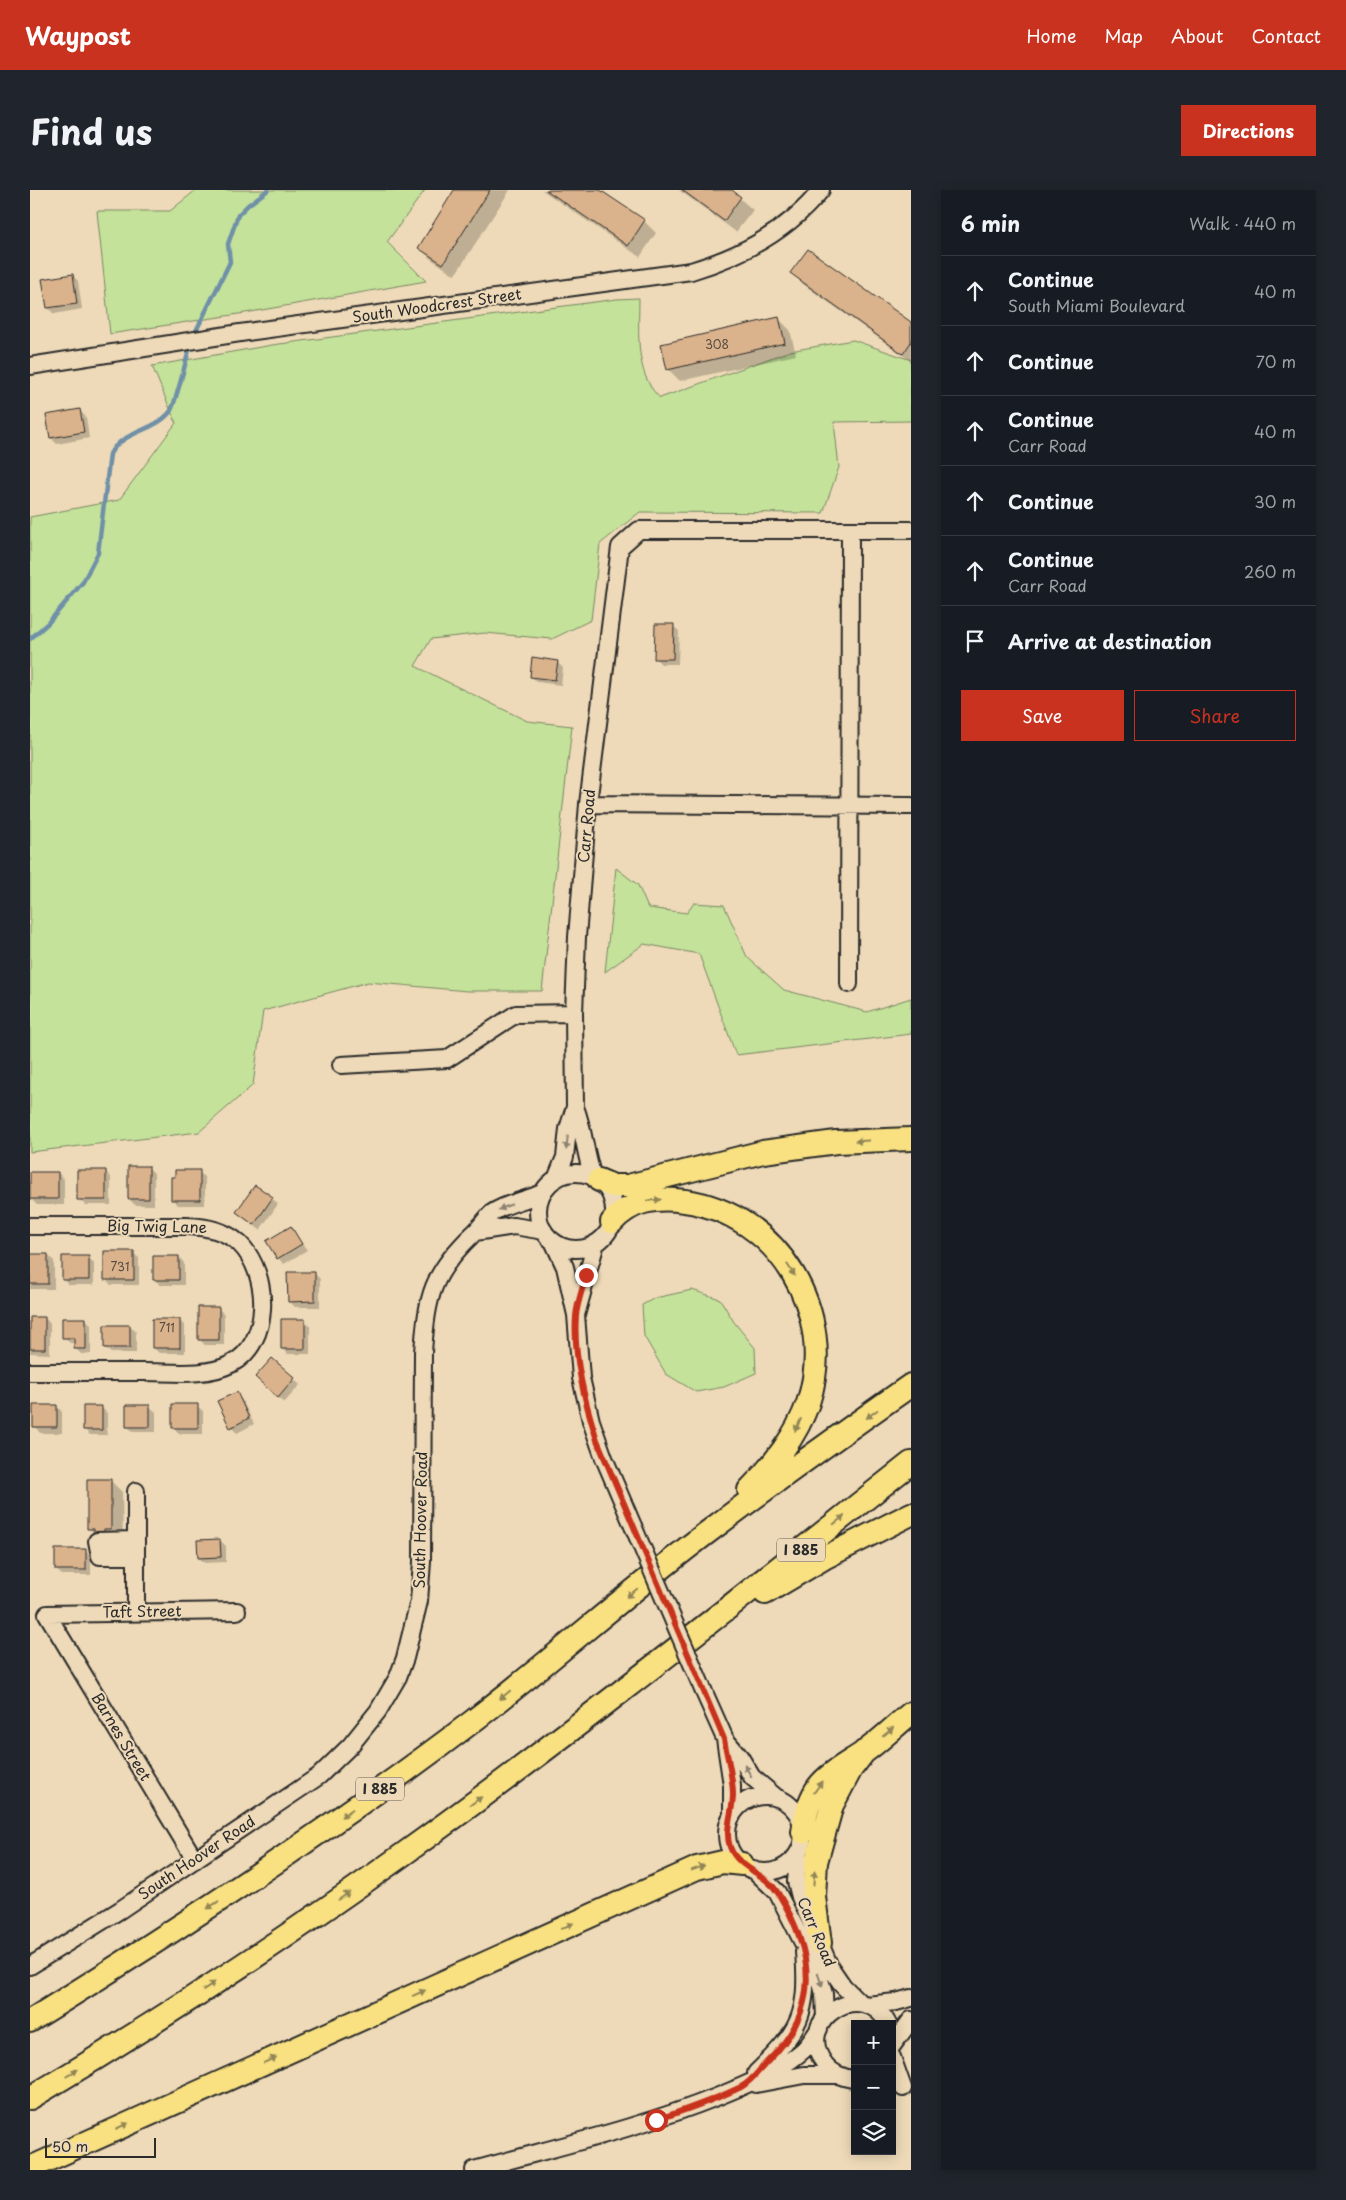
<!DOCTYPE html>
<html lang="en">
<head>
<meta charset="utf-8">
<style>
  :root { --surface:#171b24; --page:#20242c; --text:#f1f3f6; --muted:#9ea1a6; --line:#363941; --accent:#c8321e }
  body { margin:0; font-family:"Playpen Sans",sans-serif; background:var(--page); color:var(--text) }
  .controls { position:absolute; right:15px; bottom:15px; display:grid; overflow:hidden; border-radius:0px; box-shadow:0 2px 12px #0003 }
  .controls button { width:45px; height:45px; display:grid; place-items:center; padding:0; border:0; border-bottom:1px solid var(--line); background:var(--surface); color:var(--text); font:25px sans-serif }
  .scale { position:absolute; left:15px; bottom:12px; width:111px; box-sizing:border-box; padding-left:5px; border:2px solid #2b2b2b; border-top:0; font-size:14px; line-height:18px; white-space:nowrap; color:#2b2b2b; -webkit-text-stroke:4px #eedab8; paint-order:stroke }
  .stop { position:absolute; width:15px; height:15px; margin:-11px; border:4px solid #c8321e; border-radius:50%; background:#fff }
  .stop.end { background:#c8321e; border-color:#fff; box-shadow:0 1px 5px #0008 }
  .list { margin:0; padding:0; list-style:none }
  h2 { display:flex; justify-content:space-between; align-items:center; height:65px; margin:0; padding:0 20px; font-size:21px }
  h2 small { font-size:16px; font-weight:400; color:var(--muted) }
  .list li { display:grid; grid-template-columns:32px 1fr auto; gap:15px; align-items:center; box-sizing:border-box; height:70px; padding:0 20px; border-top:1px solid var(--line) }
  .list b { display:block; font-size:19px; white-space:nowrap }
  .list p { margin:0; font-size:16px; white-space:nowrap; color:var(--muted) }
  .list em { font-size:16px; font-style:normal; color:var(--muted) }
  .actions { display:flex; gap:10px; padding:15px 20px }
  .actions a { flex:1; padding:11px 0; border:1px solid var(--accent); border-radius:0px; text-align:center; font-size:18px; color:var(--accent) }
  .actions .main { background:var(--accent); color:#fff }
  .icon { flex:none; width:28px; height:28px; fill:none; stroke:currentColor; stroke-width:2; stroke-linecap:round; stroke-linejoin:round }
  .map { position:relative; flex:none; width:881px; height:1980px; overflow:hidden; border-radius:0px }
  header { display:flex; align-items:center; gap:30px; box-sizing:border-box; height:70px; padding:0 25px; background:var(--accent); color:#fff }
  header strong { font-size:24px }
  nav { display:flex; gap:28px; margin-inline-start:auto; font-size:18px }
  .intro { display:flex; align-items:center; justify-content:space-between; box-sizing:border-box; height:120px; padding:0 30px }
  h1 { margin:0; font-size:35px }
  .button { padding:12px 22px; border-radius:0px; background:var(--accent); color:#fff; font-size:18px; font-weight:700 }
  main { display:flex; gap:30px; padding:0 30px }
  aside { flex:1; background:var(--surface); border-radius:0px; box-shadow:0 2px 12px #0003 }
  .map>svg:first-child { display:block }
  .green { fill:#c4e29a; stroke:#788662 }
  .shadow { fill:#0003 }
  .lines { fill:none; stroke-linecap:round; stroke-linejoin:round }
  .stream { stroke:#6f90a8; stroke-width:4.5 }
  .building { fill:#dab28b; stroke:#2b2b2b }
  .minor-casing { stroke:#2b2b2b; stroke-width:20 }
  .highway-casing { stroke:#2b2b2b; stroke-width:26 }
  .minor { stroke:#eedab8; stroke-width:16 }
  .highway { stroke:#f9e181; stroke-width:22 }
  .minor-bridge-casing { stroke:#2b2b2b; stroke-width:20; stroke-linecap:butt }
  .minor-bridge { stroke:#eedab8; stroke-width:16 }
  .oneway { fill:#928656 }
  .oneway2 { fill:#8c8272 }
  .route { stroke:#c8321e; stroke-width:6 }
  .labels { text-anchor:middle; stroke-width:4; stroke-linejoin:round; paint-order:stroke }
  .number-label { font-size:12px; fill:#574d43 }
  .shield { fill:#eedab8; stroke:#666055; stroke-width:1 }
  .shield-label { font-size:14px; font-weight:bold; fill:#2b2b2b }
  .street-label { font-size:15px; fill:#2b2b2b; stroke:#eedab8 }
</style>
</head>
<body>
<header>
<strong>Waypost</strong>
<nav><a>Home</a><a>Map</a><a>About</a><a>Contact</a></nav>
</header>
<div class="intro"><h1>Find us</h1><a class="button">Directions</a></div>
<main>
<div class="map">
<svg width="881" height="1980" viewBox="0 0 881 1980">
  <rect width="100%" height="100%" fill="#eedab8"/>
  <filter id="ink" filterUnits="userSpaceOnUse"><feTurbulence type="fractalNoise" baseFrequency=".02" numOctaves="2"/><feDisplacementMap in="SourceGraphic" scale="10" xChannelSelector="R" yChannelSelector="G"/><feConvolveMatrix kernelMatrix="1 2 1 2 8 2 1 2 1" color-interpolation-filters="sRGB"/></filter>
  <g filter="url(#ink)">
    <path class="green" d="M166,0h229l-38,52 39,39 -181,32 -135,21 -13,-123h73z
      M609,108c0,32 -5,76 21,100l130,-47 63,-11 58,20v61l-77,1 5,45 -16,46 -183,-1 -40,32 -9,76 -39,19 -67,-6 -54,6 -16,27 112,55 45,5 -30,265h-75l-99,-9 -105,29 -10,74 -54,47 -169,20v-635l89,-17 57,-77 -24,-57 120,-21 345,-46z
      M586,678l22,17 10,23 39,5 7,-10 30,2 23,52 37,33 83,22 44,-14v36l-175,21 -37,-101 -55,-10 -39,28z
      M662,1100l28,9 14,23 21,26 1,25 -32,14 -28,5 -30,-18 -22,-38 -2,-31 13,-7z"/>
    <path class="shadow" d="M426,0h54l-55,85 -24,-16 -12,-12z
      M512,0h56l46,31 12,12 -16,24z
      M649,0h51l23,20 -17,22z
      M762,83l119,51v37l-107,-76z
      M42,85l6,6 4,28 -28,5 -6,-6z
      M748,128l12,12 6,25 -116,26 -12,-12z
      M50,221l6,6 3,21 -32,6 -6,-6z
      M643,436l6,5 -1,33h-17l-6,-6z
      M527,472l6,6 -2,17 -24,-3 -6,-6z
      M118,977l6,6v32h-19l-6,-6z
      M75,981l6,6v28h-26l-6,-6z
      M169,982l6,6v27h-27l-5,-6z
      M28,983l6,6v26h-27l-6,-6z
      M242,1008l6,6 -18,26 -23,-18z
      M260,1038l17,22 -23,14 -6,-6z
      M103,1063l6,5v27h-28l-6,-6z
      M0,1065h18l6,6v28h-24z
      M58,1067l6,6v22h-25l-6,-6z
      M149,1067l5,6v22h-24l-6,-6z
      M284,1083l6,6v28h-25l-6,-6z
      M189,1119l5,5v31h-19l-6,-6z
      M0,1128h15l5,6v30l-20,-1z
      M56,1129l5,6v29h-10l-6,-6v-5h-5l-6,-6z
      M149,1130l6,6v27h-26l-6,-6z
      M274,1130l6,6v28h-22l-6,-5z
      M100,1136l6,6v21h-25l-6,-5z
      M242,1169l28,26 -16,18 -22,-20z
      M207,1204l5,6 12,24 -17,9 -6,-6z
      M27,1216l5,6v21h-22l-5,-6z
      M167,1216l6,5v23h-24l-5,-6z
      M71,1217l6,6v22h-17l-6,-6z
      M120,1217l6,5v20h-23l-6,-6z
      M80,1290l12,12 1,48h-22l-12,-12z
      M190,1350l6,6v16l-21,1 -6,-5z
      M55,1360l6,6v19h-29l-6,-5z"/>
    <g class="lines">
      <path class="stream" d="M163,147l37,-75 -2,-18 10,-29 10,-10 20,-15
        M0,449l18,-16 35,-41 15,-29 12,-99c12,-23 44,-22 60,-42 6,-8 16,-54 21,-68"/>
    </g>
    <path class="building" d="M424,0h36l-47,74 -25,-16z
      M516,0h54l45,30 -17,26z
      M652,0h50l9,7 -17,24z
      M778,59l103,73v20l-8,12 -113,-81z
      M43,84l4,30 -30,4 -5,-29z
      M749,127l6,26 -118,27 -6,-26z
      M50,219l4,23 -34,6 -4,-23z
      M625,434h19l-1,35h-19z
      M502,467l26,4 -3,19 -25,-3z
      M98,976h21v33h-21z
      M47,980h29v30h-29z
      M145,980h25v30h-29v-23h4z
      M0,982h28v27h-28z
      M225,995l18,12 -19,28 -18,-13z
      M261,1036l11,18 -25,15 -11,-18z
      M74,1061h30v29h-30z
      M0,1064h18v30h-18z
      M32,1066h27v24h-27z
      M123,1066h26v24h-26z
      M257,1082h28v29l-27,1z
      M168,1117h21v33h-21z
      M0,1127h15v32h-15z
      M32,1128h24v31h-12v-11h-12z
      M122,1129h28v29h-28z
      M251,1129h24v30h-24z
      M74,1135h26v23h-26z
      M242,1168l23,20 -17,20 -23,-21z
      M207,1202l12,26 -19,10 -13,-27z
      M142,1214h26v24h-26z
      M3,1215h24v22h-24z
      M96,1215h24v22h-24z
      M53,1216h19v24h-19z
      M57,1289h24v50h-7v4h-10v-4h-7z
      M190,1349l1,18 -23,1 -1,-18z
      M25,1359h31v21h-31z"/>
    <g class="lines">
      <g class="minor-casing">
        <path id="minor" d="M0,176l210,-33 451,-62c50,-15 97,-40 130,-81
          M558,614l323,2
          M819,794l1,-454
          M311,875l106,-6 69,-45 58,-1
          M545,917c9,23 10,47 18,70
          M508 1021a38 38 0 1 1 76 0a38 38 0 1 1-76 0Z
          M526,989l9,-22 3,-28 7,-22 -1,-94 3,-76 11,-133 32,-257 19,-17h272
          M0,1036h157c20,1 38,4 53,18 30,30 32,99 -9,120 -25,13 -60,8 -87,8 -38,0 -76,0 -114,0
          M445,1042l39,-6 30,5
          M523,1051l12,26 11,48 5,63 10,43 13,37 29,68
          M546,1125l20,-72
          M106,1301v121
          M106,1350l-39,1 3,15h36
          M674,1502l21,47 7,46v31
          M695,1549l15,18 12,20 25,21
          M697 1644a38 38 0 1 1 76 0a38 38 0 1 1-76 0Z
          M769,1661l-3,30 4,16 30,70 13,19 17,17
          M165,1670l-148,-246 190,-3
          M724,1680l23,22 41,80 6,22 1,24
          M0,1776l90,-56 199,-134 31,-30 28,-35 20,-34 7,-19 14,-57 3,-39 1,-210c4,-57 9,-79 51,-119 7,-6 11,-14 18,-20 14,-10 35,-13 50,-20
          M836,1815l30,-3 15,-4
          M862,1856l19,-26
          M862,1867l11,31
          M726,1883c44,-43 53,-58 48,-121
          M825,1889c-12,-1 -24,-6 -31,-16 -31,-43 39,-87 64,-39
          M726,1894l48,-9h33
          M444,1980c82,-23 166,-42 245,-74 27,-11 58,-24 81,-43 8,-6 13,-15 19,-24"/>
      </g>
      <g class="highway-casing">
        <path id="highway" d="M569,990l14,6h15l135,-34 73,-10 75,-3
          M582,1032c20,-22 44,-25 73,-21 93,13 153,112 123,202 -12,34 -35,62 -59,87
          M735,1403l59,-35 87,-44
          M773,1642c7,-50 22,-54 60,-79 17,-12 32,-27 48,-40
          M790,1753l-6,-46 2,-35 16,-57 19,-36 13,-17
          M0,1831c152,-94 301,-192 443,-300 81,-62 157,-131 239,-192 65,-49 132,-97 199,-144
          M0,1908c128,-76 254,-158 375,-245 173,-124 339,-258 506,-390
          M0,1978l667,-300 26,-6 19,2"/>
      </g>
      <use href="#minor" class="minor"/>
      <use href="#highway" class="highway"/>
      <g class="minor-bridge-casing">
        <path id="minor-bridge" d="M603,1336l71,166"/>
      </g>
      <use href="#minor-bridge" class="minor-bridge"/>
    </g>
    <defs><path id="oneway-solid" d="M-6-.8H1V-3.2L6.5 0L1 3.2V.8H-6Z" transform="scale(1.25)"/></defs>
    <g class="oneway">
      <use href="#oneway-solid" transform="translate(832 951) rotate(177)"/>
      <use href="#oneway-solid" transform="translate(624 1010) rotate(-5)"/>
      <use href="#oneway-solid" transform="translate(761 1080) rotate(57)"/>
      <use href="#oneway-solid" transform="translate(842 1224) rotate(143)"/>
      <use href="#oneway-solid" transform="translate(768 1235) rotate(116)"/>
      <use href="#oneway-solid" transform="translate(809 1330) rotate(-38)"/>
      <use href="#oneway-solid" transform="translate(602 1403) rotate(141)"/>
      <use href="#oneway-solid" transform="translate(475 1505) rotate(141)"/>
      <use href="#oneway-solid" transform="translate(858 1542) rotate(-40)"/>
      <use href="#oneway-solid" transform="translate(788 1597) rotate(-55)"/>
      <use href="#oneway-solid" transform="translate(446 1611) rotate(-36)"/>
      <use href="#oneway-solid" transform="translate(317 1623) rotate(145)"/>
      <use href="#oneway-solid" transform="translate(668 1678) rotate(-21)"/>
      <use href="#oneway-solid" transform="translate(784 1688) rotate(-85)"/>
      <use href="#oneway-solid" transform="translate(314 1706) rotate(-35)"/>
      <use href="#oneway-solid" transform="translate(183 1715) rotate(147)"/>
      <use href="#oneway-solid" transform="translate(537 1736) rotate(-24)"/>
      <use href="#oneway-solid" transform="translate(179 1796) rotate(-33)"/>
      <use href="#oneway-solid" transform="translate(389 1803) rotate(-24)"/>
      <use href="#oneway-solid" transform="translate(240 1870) rotate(-24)"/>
      <use href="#oneway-solid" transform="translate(42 1883) rotate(-32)"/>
      <use href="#oneway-solid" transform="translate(92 1936) rotate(-24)"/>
    </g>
    <g class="oneway2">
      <use href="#oneway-solid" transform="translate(537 953) rotate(97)"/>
      <use href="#oneway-solid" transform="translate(475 1017) rotate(157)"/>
      <use href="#oneway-solid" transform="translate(718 1581) rotate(-122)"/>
      <use href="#oneway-solid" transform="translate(790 1790) rotate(71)"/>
    </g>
  </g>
  <g class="lines" filter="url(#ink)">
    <path class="route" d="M556,1085c-3,13 -9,28 -10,41 -3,41 9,86 21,124l127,299c3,18 9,37 9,56 0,17 -9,35 -3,52 8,22 36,26 48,46 37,60 43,116 -10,168 -8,8 -17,21 -27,26 -26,13 -56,23 -85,33"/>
  </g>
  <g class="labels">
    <g class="number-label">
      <text x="687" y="159">308</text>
      <text x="90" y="1081">731</text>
      <text x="137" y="1142">711</text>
    </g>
    <g class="shield">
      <rect x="747" y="1348.5" width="48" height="23" rx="4"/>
      <rect x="326" y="1587.5" width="48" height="23" rx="4"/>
    </g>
    <g class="shield-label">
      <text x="771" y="1365">I 885</text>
      <text x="350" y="1604">I 885</text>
    </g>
    <g class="street-label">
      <text transform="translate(407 116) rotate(-8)" y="5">South Woodcrest Street</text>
      <text transform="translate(557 636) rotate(-85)" y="5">Carr Road</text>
      <text transform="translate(127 1037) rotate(1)" y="5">Big Twig Lane</text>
      <text transform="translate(391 1330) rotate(-89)" y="5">South Hoover Road</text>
      <text transform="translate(112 1422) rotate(-1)" y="5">Taft Street</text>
      <text transform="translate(91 1547) rotate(59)" y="5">Barnes Street</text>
      <text transform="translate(167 1668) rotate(-34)" y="5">South Hoover Road</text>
      <text transform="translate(786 1742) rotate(67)" y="5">Carr Road</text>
    </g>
  </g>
</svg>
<div class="controls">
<button>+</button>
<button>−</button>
<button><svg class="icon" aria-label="layers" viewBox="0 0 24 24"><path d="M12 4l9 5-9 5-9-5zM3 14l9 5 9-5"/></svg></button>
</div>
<div class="scale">50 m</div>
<div class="stop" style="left:626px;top:1930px"></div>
<div class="stop end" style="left:556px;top:1085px"></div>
</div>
<aside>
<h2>6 min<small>Walk · 440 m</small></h2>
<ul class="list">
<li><svg class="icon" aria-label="ahead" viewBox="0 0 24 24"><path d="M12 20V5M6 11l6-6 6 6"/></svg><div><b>Continue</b><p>South Miami Boulevard</p></div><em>40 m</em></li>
<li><svg class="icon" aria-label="ahead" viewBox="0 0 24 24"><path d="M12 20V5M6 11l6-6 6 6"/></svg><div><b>Continue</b></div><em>70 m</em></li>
<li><svg class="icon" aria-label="ahead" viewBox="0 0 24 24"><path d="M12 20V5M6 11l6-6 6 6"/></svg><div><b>Continue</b><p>Carr Road</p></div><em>40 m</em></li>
<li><svg class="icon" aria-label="ahead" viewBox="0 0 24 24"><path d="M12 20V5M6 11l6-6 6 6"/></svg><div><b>Continue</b></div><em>30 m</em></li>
<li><svg class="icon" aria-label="ahead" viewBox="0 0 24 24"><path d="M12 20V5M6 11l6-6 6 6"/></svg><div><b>Continue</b><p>Carr Road</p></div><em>260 m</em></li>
<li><svg class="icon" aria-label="arrive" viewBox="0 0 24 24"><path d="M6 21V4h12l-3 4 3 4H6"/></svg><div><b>Arrive at destination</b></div></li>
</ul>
<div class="actions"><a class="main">Save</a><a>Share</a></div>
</aside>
</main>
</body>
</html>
